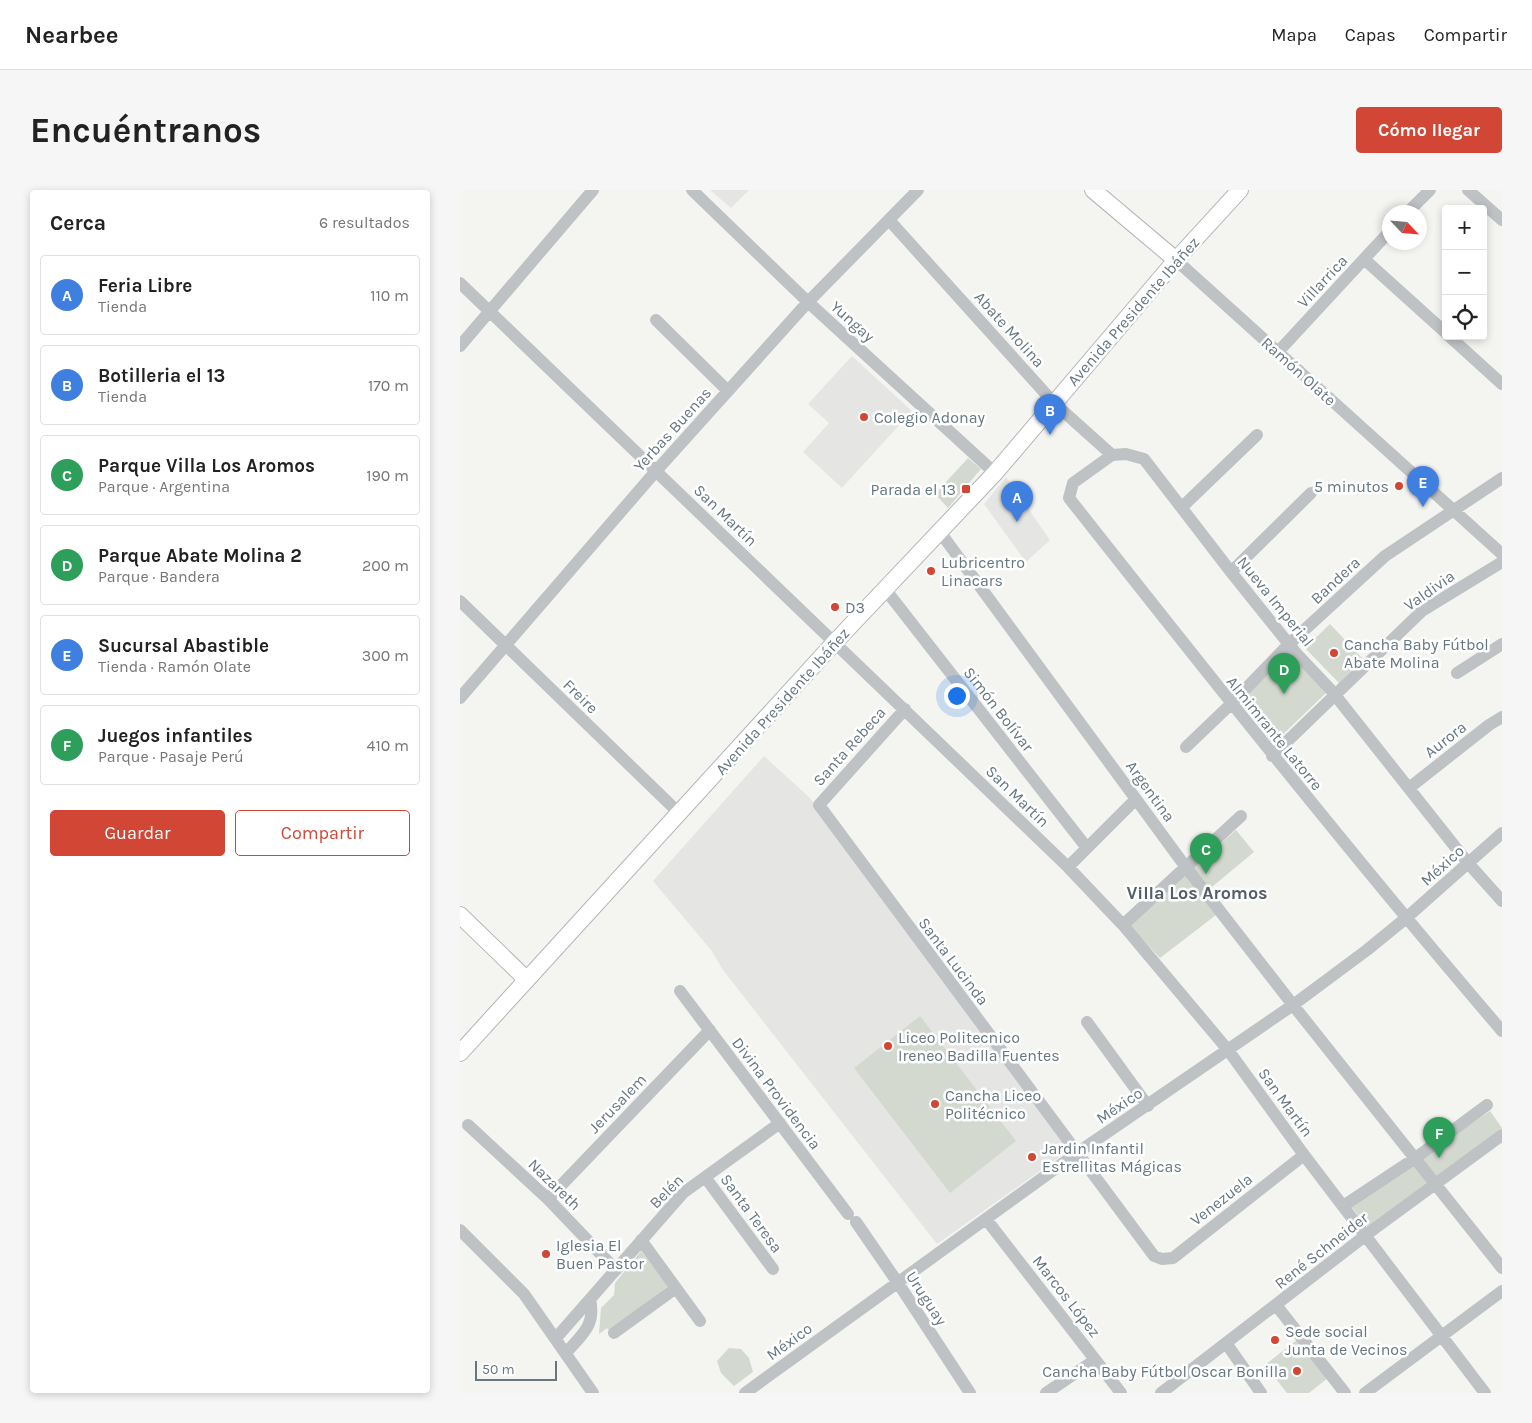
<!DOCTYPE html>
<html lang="es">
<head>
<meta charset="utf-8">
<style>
  :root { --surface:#fff; --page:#f6f6f6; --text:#222; --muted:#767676; --line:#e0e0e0; --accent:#d14634 }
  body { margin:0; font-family:Karla,sans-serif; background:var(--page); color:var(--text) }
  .controls { position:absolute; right:15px; top:15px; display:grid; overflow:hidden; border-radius:5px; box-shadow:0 2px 8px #0003 }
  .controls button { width:45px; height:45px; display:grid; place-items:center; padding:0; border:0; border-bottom:1px solid var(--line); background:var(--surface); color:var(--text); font:25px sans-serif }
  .compass { position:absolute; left:922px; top:15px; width:45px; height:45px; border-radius:50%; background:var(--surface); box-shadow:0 2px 8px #0003; rotate:116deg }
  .scale { position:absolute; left:15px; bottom:12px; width:82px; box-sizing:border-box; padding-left:5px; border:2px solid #66777f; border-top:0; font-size:14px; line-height:18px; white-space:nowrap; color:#66777f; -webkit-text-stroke:4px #fff; paint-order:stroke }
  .you { position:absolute; left:496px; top:505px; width:18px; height:18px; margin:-12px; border:4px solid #fff; border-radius:50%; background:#1a73e8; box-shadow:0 0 0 8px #1a73e833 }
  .badge { display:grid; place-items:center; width:32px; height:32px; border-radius:50%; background:var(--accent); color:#fff; font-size:16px; font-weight:700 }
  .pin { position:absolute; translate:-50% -41px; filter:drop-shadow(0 1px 2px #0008) }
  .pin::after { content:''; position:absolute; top:26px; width:18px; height:15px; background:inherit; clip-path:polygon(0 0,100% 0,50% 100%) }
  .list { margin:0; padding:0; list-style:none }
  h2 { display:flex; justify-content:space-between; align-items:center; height:65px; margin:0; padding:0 20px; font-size:21px }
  h2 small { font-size:16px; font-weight:400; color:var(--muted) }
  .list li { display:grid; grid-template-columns:32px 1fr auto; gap:15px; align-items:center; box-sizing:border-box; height:80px; margin:0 10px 10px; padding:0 10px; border:1px solid var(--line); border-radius:5px }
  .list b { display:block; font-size:19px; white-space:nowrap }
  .list p { margin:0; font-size:16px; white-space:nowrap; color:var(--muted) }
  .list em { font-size:16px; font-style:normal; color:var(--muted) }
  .actions { display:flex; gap:10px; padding:15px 20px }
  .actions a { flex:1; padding:11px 0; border:1px solid var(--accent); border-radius:5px; text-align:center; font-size:18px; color:var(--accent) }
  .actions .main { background:var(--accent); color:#fff }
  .icon { flex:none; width:28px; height:28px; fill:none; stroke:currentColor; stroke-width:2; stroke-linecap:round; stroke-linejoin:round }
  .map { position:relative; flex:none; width:1042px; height:1203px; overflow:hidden; border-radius:5px }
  header { display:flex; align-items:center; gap:30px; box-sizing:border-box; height:70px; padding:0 25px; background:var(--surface); border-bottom:1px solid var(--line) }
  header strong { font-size:24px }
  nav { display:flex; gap:28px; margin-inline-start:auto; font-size:18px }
  .intro { display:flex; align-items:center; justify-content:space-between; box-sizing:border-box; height:120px; padding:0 30px }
  h1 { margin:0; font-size:35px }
  .button { padding:12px 22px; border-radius:5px; background:var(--accent); color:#fff; font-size:18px; font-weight:700 }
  main { display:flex; gap:30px; padding:0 30px }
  aside { flex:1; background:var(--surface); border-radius:5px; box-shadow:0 2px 8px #0003 }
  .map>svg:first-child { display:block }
  .built { fill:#e5e5e4 }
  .green { fill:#d4d9d0 }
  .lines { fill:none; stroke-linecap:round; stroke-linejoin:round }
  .major-casing { stroke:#b0b5b7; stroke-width:18 }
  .minor { stroke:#bec2c5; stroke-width:12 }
  .major { stroke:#fff; stroke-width:16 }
  .poi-dot { fill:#d14634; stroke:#fff; stroke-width:2 }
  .labels { text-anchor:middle; stroke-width:5; stroke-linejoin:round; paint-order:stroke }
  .street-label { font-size:16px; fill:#66777f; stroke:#fff }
  .poi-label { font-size:16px; fill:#66777f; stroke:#fff; text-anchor:start }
  .neighbourhood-label { font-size:18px; font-weight:bold; fill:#535f65; stroke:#fff }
</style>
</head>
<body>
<header>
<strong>Nearbee</strong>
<nav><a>Mapa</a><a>Capas</a><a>Compartir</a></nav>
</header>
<div class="intro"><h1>Encuéntranos</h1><a class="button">Cómo llegar</a></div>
<main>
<aside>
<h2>Cerca<small>6 resultados</small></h2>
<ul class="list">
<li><span class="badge" style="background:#3f7fe0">A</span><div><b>Feria Libre</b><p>Tienda</p></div><em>110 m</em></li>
<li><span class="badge" style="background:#3f7fe0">B</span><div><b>Botilleria el 13</b><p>Tienda</p></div><em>170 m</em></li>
<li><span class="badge" style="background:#2e9e5b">C</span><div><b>Parque Villa Los Aromos</b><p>Parque · Argentina</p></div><em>190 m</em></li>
<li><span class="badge" style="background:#2e9e5b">D</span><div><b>Parque Abate Molina 2</b><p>Parque · Bandera</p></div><em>200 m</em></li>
<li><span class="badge" style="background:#3f7fe0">E</span><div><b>Sucursal Abastible</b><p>Tienda · Ramón Olate</p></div><em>300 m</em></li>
<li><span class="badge" style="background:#2e9e5b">F</span><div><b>Juegos infantiles</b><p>Parque · Pasaje Perú</p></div><em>410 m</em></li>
</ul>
<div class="actions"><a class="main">Guardar</a><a>Compartir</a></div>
</aside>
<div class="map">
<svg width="1042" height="1203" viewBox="0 0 1042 1203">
  <rect width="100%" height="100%" fill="#f4f4f1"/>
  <path class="built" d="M250,0h39l-18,18z
    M392,166l60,55 -70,77 -39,-36 26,-29 -21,-19z
    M546,287l44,63 -24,22 -42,-58z
    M304,566l46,42 239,324 19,29 -131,93 -214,-274 -12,-20 -58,-69z"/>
  <path class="green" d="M508,268l13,11 -33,39 -13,-14z
    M870,434l33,35 -24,24 -34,-35z
    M830,457l37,45 -54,52 -34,-45z
    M776,640l18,22 -53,44 15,19 -56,43 -32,-34z
    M460,826l96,125 -66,52 -96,-125z
    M1030,921l12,17 -134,100 -17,-22z
    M181,1061l27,35 -59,45 -2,-3 -8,6 2,-26 13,-13 1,-12z
    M838,1149l30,39 -19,15h-22l-22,-28z
    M269,1158l12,1 8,9 4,14 -19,14 -13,-13 -4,-12z"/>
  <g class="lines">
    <g class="major-casing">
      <path id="major" d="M633,0l83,70
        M0,725l67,65
        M0,863l375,-411 160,-169 181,-213 64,-70"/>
    </g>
    <path class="minor" d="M232,0l116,112 187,171
      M1008,0l34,30
      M948,22l22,-22
      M429,30l165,183 58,52
      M904,69l82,74
      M716,70l326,294
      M0,93l608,584 55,58 105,125 76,105 181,238
      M196,130l72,71
      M989,146l53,48
      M0,156l133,-156
      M818,162l111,-120
      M652,265l-39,28 -4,15c142,180 284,359 433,533
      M652,265l14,-1 18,5 87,113 65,81 35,37 137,173 34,38
      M722,317l75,-72
      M480,342l245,334 108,139 209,263
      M771,382l80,-79
      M425,399l202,259
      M0,411l219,212
      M997,483l45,-29
      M0,508l196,-227 152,-169 110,-112
      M445,519l-86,96 335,451 8,3 11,-1 131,-103
      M726,557l45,-43 58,-60 96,-88 117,-78
      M812,566l150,-145 80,-49
      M949,598l80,-63 13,-8
      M608,677l68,-68
      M663,735l118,-109
      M220,801l168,223
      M627,832l61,84
      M8,935l80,74 68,71
      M245,987l68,92
      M88,1009l162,-169
      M883,1016l71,-47 73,-54
      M526,1029l135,174
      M396,1032l42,61 72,110
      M0,1040l64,64 69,99
      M181,1050l59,81
      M816,1115l69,88
      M154,1143l62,-45
      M96,1148l127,-145 97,-70
      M766,1153l35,50
      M106,1163c16,-19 30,-27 24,-54
      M285,1203l332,-240 216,-148 74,-55 38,-31 97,-86
      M586,1203l49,-33
      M701,1203l213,-164 128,-94
      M905,1203l137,-102"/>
    <use href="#major" class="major"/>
  </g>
  <g class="poi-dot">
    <circle cx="404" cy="227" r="5"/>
    <circle cx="939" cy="296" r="5"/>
    <rect x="501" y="294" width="10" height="10" rx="2.5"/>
    <circle cx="471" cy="381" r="5"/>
    <circle cx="375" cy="417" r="5"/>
    <circle cx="874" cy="463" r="5"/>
    <circle cx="428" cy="856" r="5"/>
    <circle cx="475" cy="914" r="5"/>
    <circle cx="572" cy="967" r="5"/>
    <circle cx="86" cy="1064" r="5"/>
    <circle cx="815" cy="1150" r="5"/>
    <circle cx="837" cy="1181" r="5"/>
  </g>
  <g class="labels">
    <g class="street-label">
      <text transform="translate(862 91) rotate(-47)" y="6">Villarrica</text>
      <text transform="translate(673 121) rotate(-49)" y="6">Avenida Presidente Ibáñez</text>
      <text transform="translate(393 131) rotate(42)" y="6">Yungay</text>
      <text transform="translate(550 139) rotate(48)" y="6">Abate Molina</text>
      <text transform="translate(839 181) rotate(42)" y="6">Ramón Olate</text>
      <text transform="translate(212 239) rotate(-48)" y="6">Yerbas Buenas</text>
      <text transform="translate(266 325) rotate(44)" y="6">San Martín</text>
      <text transform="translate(875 390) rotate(-43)" y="6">Bandera</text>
      <text transform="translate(969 400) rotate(-35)" y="6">Valdivia</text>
      <text transform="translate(816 411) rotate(51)" y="6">Nueva Imperial</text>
      <text transform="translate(121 506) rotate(44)" y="6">Freire</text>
      <text transform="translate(322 511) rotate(-48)" y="6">Avenida Presidente Ibáñez</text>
      <text transform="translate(539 519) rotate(52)" y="6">Simón Bolívar</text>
      <text transform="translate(815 543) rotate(51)" y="6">Almimrante Latorre</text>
      <text transform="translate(985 549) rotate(-38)" y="6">Aurora</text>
      <text transform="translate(389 556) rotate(-48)" y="6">Santa Rebeca</text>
      <text transform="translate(691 601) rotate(54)" y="6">Argentina</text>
      <text transform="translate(558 606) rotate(44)" y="6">San Martín</text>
      <text transform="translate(982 675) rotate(-42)" y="6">México</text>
      <text transform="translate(494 771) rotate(53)" y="6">Santa Lucinda</text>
      <text transform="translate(317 903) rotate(53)" y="6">Divina Providencia</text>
      <text transform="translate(826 912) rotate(54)" y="6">San Martín</text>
      <text transform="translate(157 913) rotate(-46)" y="6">Jerusalem</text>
      <text transform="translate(659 915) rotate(-34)" y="6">México</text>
      <text transform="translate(95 994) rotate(44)" y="6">Nazareth</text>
      <text transform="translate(206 1001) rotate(-45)" y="6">Belén</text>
      <text transform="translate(761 1009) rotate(-38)" y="6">Venezuela</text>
      <text transform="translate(292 1023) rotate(54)" y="6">Santa Teresa</text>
      <text transform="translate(861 1060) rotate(-38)" y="6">René Schneider</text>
      <text transform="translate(607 1106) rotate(52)" y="6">Marcos López</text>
      <text transform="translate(467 1108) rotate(57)" y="6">Uruguay</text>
      <text transform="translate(329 1151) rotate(-36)" y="6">México</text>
    </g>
    <g class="poi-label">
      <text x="414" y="233">Colegio Adonay</text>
      <text x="929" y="302" text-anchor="end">5 minutos</text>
      <text x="496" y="305" text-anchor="end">Parada el 13</text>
      <text x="481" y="378">Lubricentro<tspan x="481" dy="18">Linacars</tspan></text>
      <text x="385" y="423">D3</text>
      <text x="884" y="460">Cancha Baby Fútbol<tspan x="884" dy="18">Abate Molina</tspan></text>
      <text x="438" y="853">Liceo Politecnico<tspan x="438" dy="18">Ireneo Badilla Fuentes</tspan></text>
      <text x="485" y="911">Cancha Liceo<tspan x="485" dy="18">Politécnico</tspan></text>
      <text x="582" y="964">Jardin Infantil<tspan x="582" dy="18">Estrellitas Mágicas</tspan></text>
      <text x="96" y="1061">Iglesia El<tspan x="96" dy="18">Buen Pastor</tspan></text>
      <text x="825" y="1147">Sede social<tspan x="825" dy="18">Junta de Vecinos</tspan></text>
      <text x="827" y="1187" text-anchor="end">Cancha Baby Fútbol Oscar Bonilla</text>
    </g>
    <g class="neighbourhood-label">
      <text x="737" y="709">Villa Los Aromos</text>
    </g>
  </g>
</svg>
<div class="controls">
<button>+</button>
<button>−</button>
<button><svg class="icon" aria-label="locate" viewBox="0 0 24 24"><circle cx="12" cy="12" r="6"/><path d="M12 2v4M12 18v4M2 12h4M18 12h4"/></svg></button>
</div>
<svg class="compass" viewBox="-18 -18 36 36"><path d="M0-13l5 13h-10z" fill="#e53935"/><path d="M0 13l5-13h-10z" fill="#767676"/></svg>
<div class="scale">50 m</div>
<div class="you"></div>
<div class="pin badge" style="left:557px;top:332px;background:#3f7fe0">A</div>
<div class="pin badge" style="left:590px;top:245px;background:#3f7fe0">B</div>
<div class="pin badge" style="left:746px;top:684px;background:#2e9e5b">C</div>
<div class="pin badge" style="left:824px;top:504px;background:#2e9e5b">D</div>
<div class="pin badge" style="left:963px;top:317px;background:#3f7fe0">E</div>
<div class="pin badge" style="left:979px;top:968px;background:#2e9e5b">F</div>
</div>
</main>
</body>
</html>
